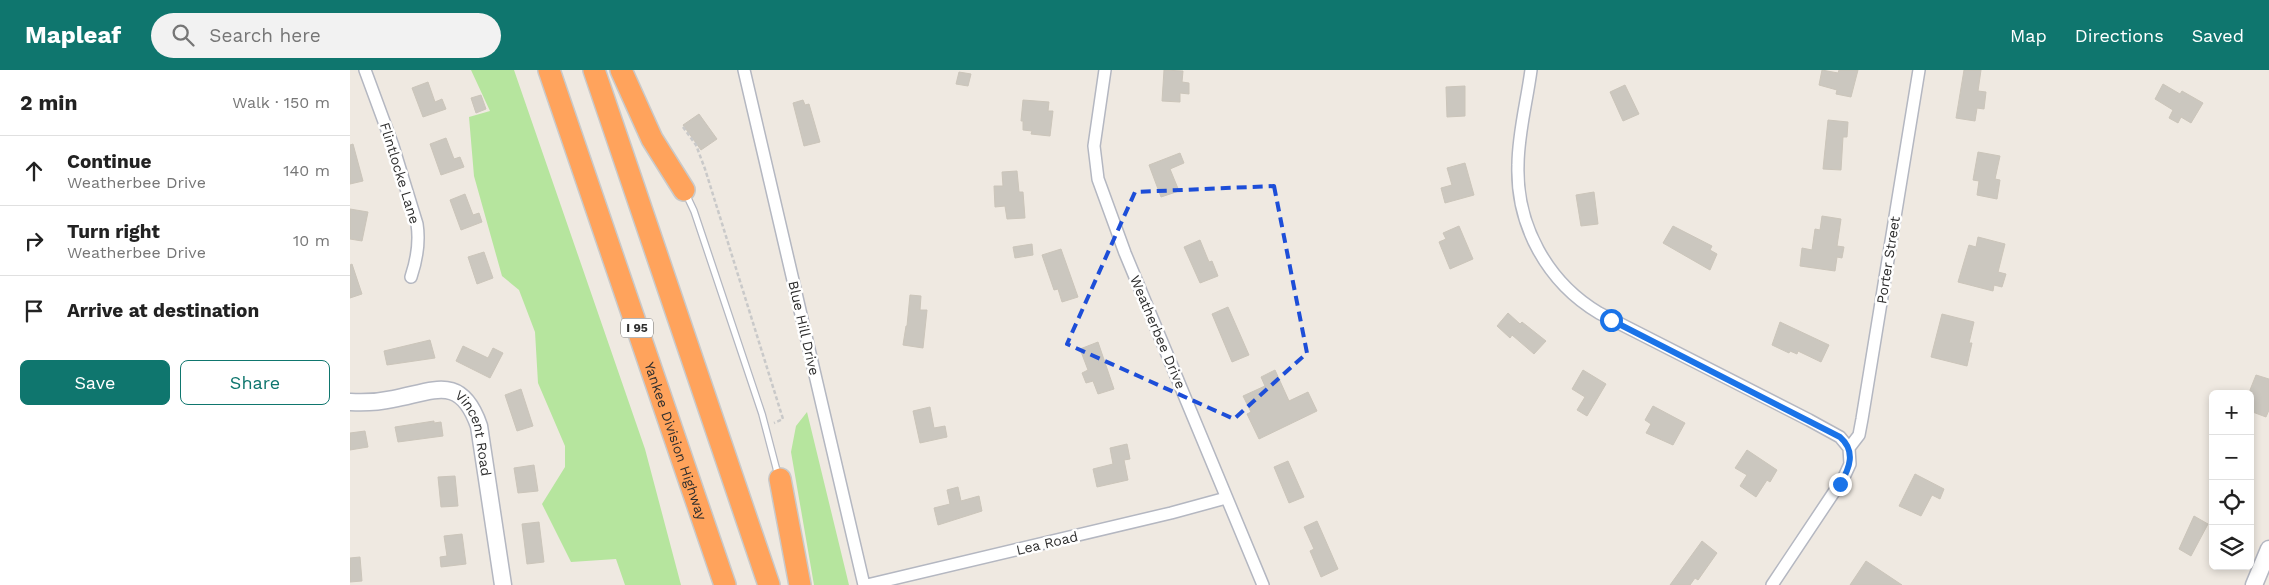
<!DOCTYPE html>
<html lang="en">
<head>
<meta charset="utf-8">
<style>
  :root { --surface:#fff; --page:#f2f2f2; --text:#222; --muted:#767676; --line:#e0e0e0; --accent:#0f766e }
  body { margin:0; font-family:"Work Sans",sans-serif; background:var(--page); color:var(--text) }
  .controls { position:absolute; right:15px; bottom:15px; display:grid; overflow:hidden; border-radius:8px; box-shadow:0 2px 8px #0003 }
  .controls button { width:45px; height:45px; display:grid; place-items:center; padding:0; border:0; border-bottom:1px solid var(--line); background:var(--surface); color:var(--text); font:25px sans-serif }
  .stop { position:absolute; width:15px; height:15px; margin:-11px; border:4px solid #1a73e8; border-radius:50%; background:#fff }
  .stop.end { background:#1a73e8; border-color:#fff; box-shadow:0 1px 5px #0008 }
  .list { margin:0; padding:0; list-style:none }
  h2 { display:flex; justify-content:space-between; align-items:center; height:65px; margin:0; padding:0 20px; font-size:21px }
  h2 small { font-size:16px; font-weight:400; color:var(--muted) }
  .list li { display:grid; grid-template-columns:32px 1fr auto; gap:15px; align-items:center; box-sizing:border-box; height:70px; padding:0 20px; border-top:1px solid var(--line) }
  .list b { display:block; font-size:19px; white-space:nowrap }
  .list p { margin:0; font-size:16px; white-space:nowrap; color:var(--muted) }
  .list em { font-size:16px; font-style:normal; color:var(--muted) }
  .actions { display:flex; gap:10px; padding:15px 20px }
  .actions a { flex:1; padding:11px 0; border:1px solid var(--accent); border-radius:8px; text-align:center; font-size:18px; color:var(--accent) }
  .actions .main { background:var(--accent); color:#fff }
  .icon { flex:none; width:28px; height:28px; fill:none; stroke:currentColor; stroke-width:2; stroke-linecap:round; stroke-linejoin:round }
  .map { position:relative; flex:none; width:1919px; height:515px; overflow:hidden }
  header { display:flex; align-items:center; gap:30px; box-sizing:border-box; height:70px; padding:0 25px; background:var(--accent); color:#fff }
  header strong { font-size:24px }
  nav { display:flex; gap:28px; margin-inline-start:auto; font-size:18px }
  .search { width:350px; height:45px; background:var(--page); display:flex; align-items:center; gap:12px; box-sizing:border-box; padding:0 18px; border-radius:28px; color:var(--muted); font-size:19px }
  main { display:flex }
  aside { flex:1; background:var(--surface) }
  .map>svg:first-child { display:block }
  .green { fill:#b6e59e }
  .building { fill:#cbc7bf; stroke:#cbc5ba }
  .lines { fill:none; stroke-linecap:round; stroke-linejoin:round }
  .lane-casing { stroke:#b4b7c1; stroke-width:8 }
  .street-casing { stroke:#b4b7c1; stroke-width:14 }
  .secondary-casing { stroke:#b4b7c1; stroke-width:19 }
  .highway-casing { stroke:#c9c9c9; stroke-width:24 }
  .path { stroke:#c9c9c9; stroke-width:2.5; stroke-dasharray:4 2.5; stroke-linecap:butt }
  .lane { stroke:#fff; stroke-width:5.5 }
  .street { stroke:#fff; stroke-width:11 }
  .secondary { stroke:#fff; stroke-width:16 }
  .highway { stroke:#ffa35c; stroke-width:21 }
  .route { stroke:#1a73e8; stroke-width:6 }
  .marked { fill:none; stroke:#1d4ed8; stroke-width:4; stroke-dasharray:10 6; stroke-linejoin:round }
  .labels { text-anchor:middle; stroke-width:5; stroke-linejoin:round; paint-order:stroke }
  .shield { fill:#fff; stroke:#6d6d6d; stroke-width:1 }
  .shield-label { font-size:12px; font-weight:bold; fill:#2e2e2e }
  .street-label { font-size:14px; fill:#2e2e2e; stroke:#fff }
</style>
</head>
<body>
<header>
<strong>Mapleaf</strong>
<div class="search"><svg class="icon" aria-label="search" viewBox="0 0 24 24"><circle cx="10" cy="10" r="6"/><path d="M15 15l6 6"/></svg>Search here</div>
<nav><a>Map</a><a>Directions</a><a>Saved</a></nav>
</header>
<main>
<aside>
<h2>2 min<small>Walk · 150 m</small></h2>
<ul class="list">
<li><svg class="icon" aria-label="ahead" viewBox="0 0 24 24"><path d="M12 20V5M6 11l6-6 6 6"/></svg><div><b>Continue</b><p>Weatherbee Drive</p></div><em>140 m</em></li>
<li><svg class="icon" aria-label="right" viewBox="0 0 24 24"><path d="M7 20v-9h11M14 6l5 5-5 5"/></svg><div><b>Turn right</b><p>Weatherbee Drive</p></div><em>10 m</em></li>
<li><svg class="icon" aria-label="arrive" viewBox="0 0 24 24"><path d="M6 21V4h12l-3 4 3 4H6"/></svg><div><b>Arrive at destination</b></div></li>
</ul>
<div class="actions"><a class="main">Save</a><a>Share</a></div>
</aside>
<div class="map">
<svg width="1919" height="515" viewBox="0 0 1919 515">
  <rect width="100%" height="100%" fill="#efe9e1"/>
  <path class="green" d="M121,0h43l131,379 36,136h-56l-9,-26 -45,3 -29,-58 23,-37v-21l-27,-63 -3,-51 -16,-42 -17,-14 -28,-100 -5,-59 21,-6z
    M457,342l42,173h-35l-23,-133 5,-26z"/>
  <path class="building" d="M814,0l19,1 -1,11 7,1v11l-9,-1v9l-18,-1z
    M1472,0l16,3 1,-3h19l-7,27 -15,-3 1,-4 -18,-5z
    M1614,0h17l-3,21 8,1 -2,17 -7,-1 -2,13 -19,-3z
    M609,2l12,2 -3,12 -12,-2z
    M78,12l7,20 7,-3 4,10 -23,8 -11,-29z
    M1813,14l17,10 2,-3 21,12 -12,20 -10,-6 -3,6 -9,-5 4,-8 -18,-11z
    M1275,15l14,29 -16,7 -13,-29z
    M1115,16v30l-18,1 -1,-30z
    M131,25l5,14 -10,4 -5,-15z
    M453,30l2,5 4,-1 11,38 -16,4 -11,-43z
    M673,30l26,2 -1,9h5l-3,25 -19,-2 1,-3 -9,-1v-9h-2z
    M349,44l18,25 -16,11 -18,-25z
    M1478,50l20,2 -1,15h-4l-2,33 -18,-1z
    M96,68l8,21 6,-2 4,10 -23,8 -11,-31z
    M3,74l10,37 -13,3v-39z
    M1628,82l22,4 -5,23 5,1 -3,19 -20,-4 2,-14 -6,-1z
    M830,83l4,10 -14,6 9,22 -18,6 -12,-32z
    M1115,93l9,32 -29,8 -4,-15 11,-3 -5,-17z
    M667,101l2,21h4l2,26 -18,1 -2,-13 -10,1 -1,-21h9l-1,-14z
    M1244,122l4,32 -17,2 -5,-31z
    M115,124l8,21 6,-2 3,9 -21,8 -11,-30z
    M0,139l18,3 -6,29 -12,-2z
    M1472,146l19,3 -4,27 7,1 -2,11 -5,-1 -2,14 -35,-5 2,-18 10,2 3,-21 5,1z
    M1109,156l14,33 -23,10 -11,-27 7,-3 -3,-6z
    M1323,156l39,20 -2,4 7,4 -7,16 -47,-27z
    M1628,167l27,7 -7,28 8,2 -4,13 -8,-2 -1,6 -35,-9 11,-37 7,2z
    M850,170l9,22 3,-1 6,15 -18,7 -16,-36z
    M682,174l1,11 -18,3 -2,-11z
    M711,179l17,48 -16,5 -4,-13 -4,1 -12,-35z
    M134,182l9,26 -16,6 -9,-27z
    M2,194l10,30 -12,4v-33z
    M560,225l11,1 -1,14h7l-4,38 -20,-3 3,-19h1z
    M878,237l21,48 -17,7 -20,-48z
    M1158,243l12,11 2,-2 24,19 -12,13 -22,-19 -2,3 -13,-12z
    M1592,244l32,8 -5,21h3l-5,23 -36,-9z
    M1430,252l49,23 -8,17 -23,-11 -1,3 -7,-3 -1,2 -17,-8z
    M80,270l5,18 -48,7 -3,-14z
    M748,272l16,47 -16,5 -5,-13 -7,2 -4,-10 6,-3 -8,-21z
    M113,276l25,12 5,-10 10,5 -13,25 -34,-17z
    M925,300l14,31 19,-9 9,19 -58,28 -12,-25 4,-2 -8,-16 22,-10 -4,-9z
    M1233,300l23,14 -19,32 -10,-6 8,-13 -13,-8z
    M1906,305l13,4v31l-3,7 -16,-6v-21z
    M171,319l12,37 -16,5 -12,-36z
    M1303,336l32,17 -12,22 -27,-12 5,-9 -6,-4z
    M580,337l4,21 11,-2 2,11 -27,6 -7,-32z
    M84,351v2l7,-1 2,14 -45,6 -3,-15z
    M15,361l3,16 -18,3v-17z
    M777,374l3,15 -6,1 4,20 -31,7 -4,-18 20,-5 -3,-16z
    M1397,380l30,20 -7,12 -3,-2 -11,17 -16,-11 7,-11 -12,-7z
    M938,391l16,36 -15,6 -15,-36z
    M184,395l4,26 -20,2 -4,-25z
    M1565,404l29,15 -4,10 -8,-4 -11,21 -22,-10z
    M105,406l3,30 -17,1 -3,-30z
    M608,417l3,14 18,-5 3,15 -44,14 -4,-17 16,-4 -3,-14z
    M1844,446l14,8 -17,32 -12,-7z
    M967,451l21,48 -17,8 -11,-26 4,-2 -10,-22z
    M189,452l5,40 -17,2 -5,-40z
    M112,464l4,30 -25,3 -1,-10 7,-1 -3,-20z
    M1352,471l15,12 -19,27 -3,-2 -5,7h-20z
    M10,487l2,24 -12,1v-24z
    M1516,491l36,24h-52z"/>
  <g class="lines">
    <g class="lane-casing">
      <path id="lane" d="M336,124l8,17 68,203 16,61"/>
    </g>
    <g class="street-casing">
      <path id="street" d="M15,0l28,76 24,78c3,19 0,35 -6,53
        M394,0l120,515
        M755,0l-11,76 4,33 27,74 138,332
        M1181,0c-4,31 -13,64 -13,95 -2,60 29,117 81,148l210,107 31,17 9,11 1,16 -6,13 -72,108
        M1499,378l10,-13 3,-16 57,-349
        M517,515l304,-72 55,-15"/>
    </g>
    <g class="secondary-casing">
      <g id="secondary">
        <path id="s1" d="M0,332c15,1 29,0 43,-3 42,-8 68,-25 86,27l24,159"/>
        <path d="M1904,515l15,-36"/>
      </g>
    </g>
    <g class="highway-casing">
      <g id="highway">
        <path id="s2" d="M199,0l176,515"/>
        <path d="M244,0l175,515"/>
        <path d="M271,0l31,69 32,51"/>
        <path d="M430,409l20,106"/>
      </g>
    </g>
    <path class="path" d="M333,57l13,18 9,24 78,250 -9,4"/>
    <use href="#lane" class="lane"/>
    <use href="#street" class="street"/>
    <use href="#secondary" class="secondary"/>
    <use href="#highway" class="highway"/>
  </g>
  <g class="lines">
    <path class="route" d="M1261,250l229,117c16,14 10,31 0,47"/>
  </g>
  <path class="marked" d="M924,116l33,167 -73,66 -167,-75 68,-152z"/>
  <g class="labels">
    <rect class="shield" x="271" y="248.5" width="32" height="19" rx="4"/>
    <g class="shield-label">
      <text x="287" y="262">I 95</text>
    </g>
    <g class="street-label">
      <text transform="translate(50 103) rotate(73)" y="5">Flintlocke Lane</text>
      <text transform="translate(1538 190) rotate(-81)" y="5">Porter Street</text>
      <text transform="translate(454 258) rotate(77)" y="5">Blue Hill Drive</text>
      <text transform="translate(808 262) rotate(67)" y="5">Weatherbee Drive</text>
      <text dy="5" stroke="none"><textPath href="#s1" startOffset="154">Vincent Road</textPath></text>
      <text dy="5" stroke="none"><textPath href="#s2" startOffset="392">Yankee Division Highway</textPath></text>
      <text transform="translate(697 473) rotate(-13)" y="5">Lea Road</text>
    </g>
  </g>
</svg>
<div class="controls">
<button>+</button>
<button>−</button>
<button><svg class="icon" aria-label="locate" viewBox="0 0 24 24"><circle cx="12" cy="12" r="6"/><path d="M12 2v4M12 18v4M2 12h4M18 12h4"/></svg></button>
<button><svg class="icon" aria-label="layers" viewBox="0 0 24 24"><path d="M12 4l9 5-9 5-9-5zM3 14l9 5 9-5"/></svg></button>
</div>
<div class="stop" style="left:1261px;top:250px"></div>
<div class="stop end" style="left:1490px;top:414px"></div>
</div>
</main>
</body>
</html>
